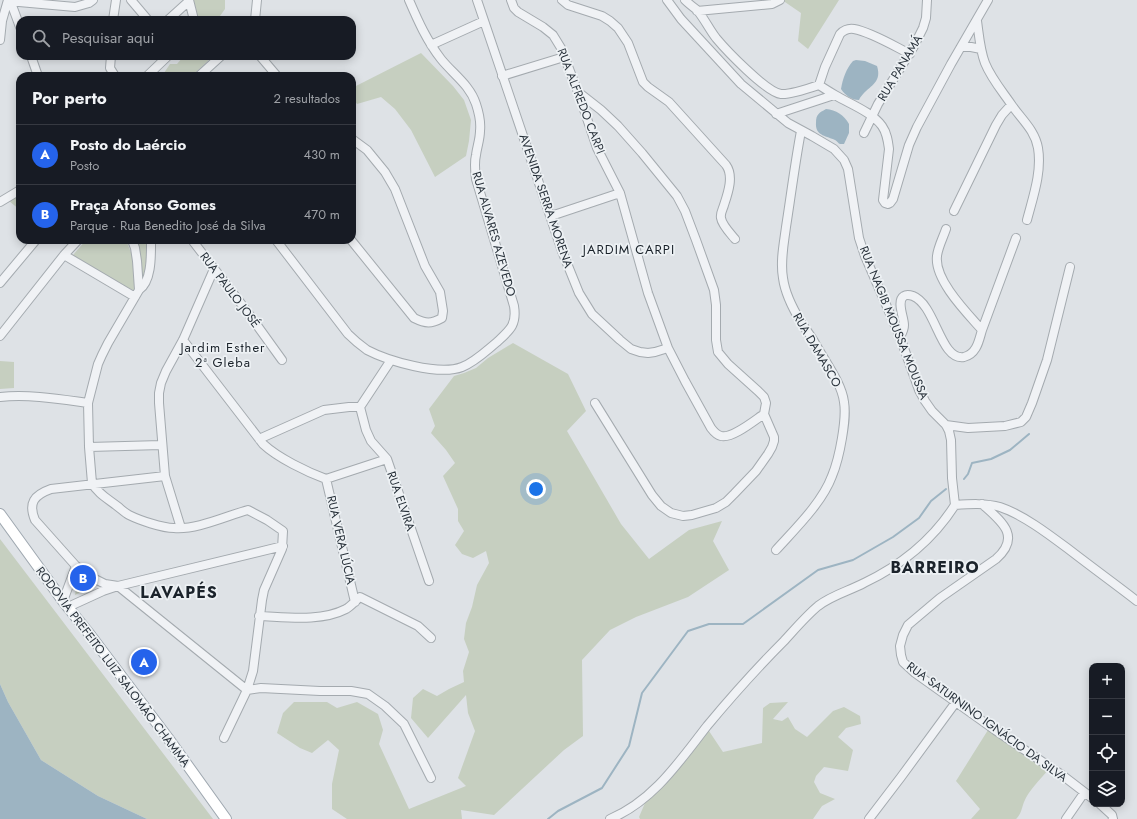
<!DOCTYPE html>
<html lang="pt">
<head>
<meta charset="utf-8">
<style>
  :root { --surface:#171b24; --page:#242831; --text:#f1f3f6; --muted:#9ea1a6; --line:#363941; --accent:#2563eb }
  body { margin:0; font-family:Jost,sans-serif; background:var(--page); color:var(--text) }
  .controls { position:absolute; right:12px; bottom:12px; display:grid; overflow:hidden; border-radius:8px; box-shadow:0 2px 10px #0003 }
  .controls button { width:36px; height:36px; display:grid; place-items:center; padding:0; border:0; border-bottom:1px solid var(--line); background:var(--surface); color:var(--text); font:20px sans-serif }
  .you { position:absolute; left:536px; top:489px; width:14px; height:14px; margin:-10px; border:3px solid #fff; border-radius:50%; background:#1a73e8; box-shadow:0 0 0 6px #1a73e833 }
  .badge { display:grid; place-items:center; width:26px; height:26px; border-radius:50%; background:var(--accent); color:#fff; font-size:13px; font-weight:700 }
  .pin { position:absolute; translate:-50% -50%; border:2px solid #fff; box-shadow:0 1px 4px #0006 }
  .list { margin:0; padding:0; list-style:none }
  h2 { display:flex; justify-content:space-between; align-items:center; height:52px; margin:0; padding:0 16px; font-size:17px }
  h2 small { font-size:13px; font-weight:400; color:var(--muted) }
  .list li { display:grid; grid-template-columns:26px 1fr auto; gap:12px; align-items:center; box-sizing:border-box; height:60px; padding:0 16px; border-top:1px solid var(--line) }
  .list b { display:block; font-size:15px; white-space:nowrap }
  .list p { margin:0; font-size:13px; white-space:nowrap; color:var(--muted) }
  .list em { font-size:13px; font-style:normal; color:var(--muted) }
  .icon { flex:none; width:22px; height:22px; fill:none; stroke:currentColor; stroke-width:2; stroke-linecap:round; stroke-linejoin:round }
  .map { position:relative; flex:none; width:1137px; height:819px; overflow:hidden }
  .search { position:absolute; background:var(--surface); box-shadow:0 2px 10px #0003; left:16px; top:16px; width:340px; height:44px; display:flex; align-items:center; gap:10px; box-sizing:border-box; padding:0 14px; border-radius:12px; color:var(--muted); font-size:15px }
  .panel { position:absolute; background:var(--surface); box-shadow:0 2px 10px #0003; left:16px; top:72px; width:340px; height:172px; border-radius:12px }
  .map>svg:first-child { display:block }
  .green { fill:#c6cfc0 }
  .water { fill:#9db4c2 }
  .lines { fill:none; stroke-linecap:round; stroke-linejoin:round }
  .stream { stroke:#9db4c2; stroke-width:2 }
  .minor-casing { stroke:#a4aaaf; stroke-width:10 }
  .major-casing { stroke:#9fa8b0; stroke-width:12 }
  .minor { stroke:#f0f2f5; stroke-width:8 }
  .major { stroke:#fff; stroke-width:10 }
  .labels { text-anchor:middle; stroke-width:3.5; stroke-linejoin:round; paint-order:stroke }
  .street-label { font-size:12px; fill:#29323b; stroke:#edf1f4 }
  .neighbourhood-label { font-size:13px; letter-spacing:1px; fill:#1b232b; stroke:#edf1f4 }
  .district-label { font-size:16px; font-weight:bold; letter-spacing:1px; fill:#1b232b; stroke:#edf1f4 }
</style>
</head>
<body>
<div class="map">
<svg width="1137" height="819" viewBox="0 0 1137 819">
  <rect width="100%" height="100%" fill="#dee2e6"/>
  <path class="green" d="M191,0h34v9l-5,7 1,4h-26z
    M782,0h57l-31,49 -10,-8 3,-28z
    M421,53l32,33 11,14 7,20 -2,21 -3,15 -31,21 -24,-47 -16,-21 -14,-12 -24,7 -5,-7v-9z
    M182,56h31l-21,20h-30l8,-12h7l5,-6z
    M20,193v17l-11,-9z
    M86,240h40l6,15 4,33 -4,3 -59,-34v-2z
    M132,240h15l-1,22 -3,20z
    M513,343l55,31 18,37 -19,20 54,93 28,35 40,-29 33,-9 -9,20 16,29 -41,27 -52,20 -26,13 -28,30 1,76 -19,14 -70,65 -33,-5 1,9h-115l-15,-10v-25l7,-34 -11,-10 -16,13 -12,-5 -23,-15 6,-20 11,-11h33l10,6 20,-6 21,12 5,16 -4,14 30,65 57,-23 -8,-8 17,-47 -7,-18 -2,-18 -38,43 -17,-20 2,-20 10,-9 14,7 12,-7 15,-7 -1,-11 6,-19 -5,-13 2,-16 6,-16 5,-22 12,-22 -3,-12 -13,7 -11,-4 -7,-9 9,-14 -6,-10v-12l-15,-33 12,-13 -9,-13 -15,-17 4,-7 -6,-17 25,-33 10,-3 12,-5 12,-10z
    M0,361l14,1v26l-14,1z
    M0,539l213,280h-66l-49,-23 -57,-36 -33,-58 -8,-18z
    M79,571l16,14 -20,10z
    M788,702l-15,17 9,2 6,-4 7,12 12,8 26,-26 11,-4 16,9 1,8 -15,4 -8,9 15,13 -5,21 -24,-4 -8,9 -2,6 6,11 15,6 -13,7 -9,13h-173l-1,-2 6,-14 26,-27 36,-48 16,24 39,-9 1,-35 7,-5z
    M988,730l60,40c-8,10 -19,20 -24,32 -2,5 -3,13 -8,17h-45l9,-10 -24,-28z"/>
  <path class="water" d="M856,60l9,1 12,5c6,19 -11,20 -18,34 -8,0 -14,-5 -18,-11 2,-11 5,-20 12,-28z
    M826,109c10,1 18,6 23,15v9l-5,11h-4c-1,0 -4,-4 -5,-4 -8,-4 -20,-4 -19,-17 0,-9 3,-10 10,-14z
    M0,684l8,18 33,58 57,36 49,23h-147z"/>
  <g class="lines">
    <path class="stream" d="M964,479l4,-5 4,-11 19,-4 19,-9 19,-16
      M548,819l10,-8 44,-23 27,-42 13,-53 46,-62 21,-7h34l75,-54 35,-10 40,-23 26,-19 12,-17 15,-12"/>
    <g class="minor-casing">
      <path id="minor" d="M10,0l10,27
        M131,0l17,20
        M189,0l5,20
        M477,0l85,251 17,42 13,21 28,26 11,9 9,3 8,1 7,-1 13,-4
        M511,0l3,8 4,4 25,15 10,8 8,13 17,44 19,56 23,45 28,100 20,55 17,33 26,47c3,4 6,7 10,8 11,3 34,-16 43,-22
        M562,0l6,5 34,11 8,5 8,7 10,15 15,39 5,5 21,15 57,63c8,11 2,28 -2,40 -1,4 -4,8 -3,13 1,7 9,15 14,21
        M667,0l14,19 60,65 47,39 24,13 22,13 10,11 4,9 11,69 6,18 35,81 19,53 6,11 7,10 14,14 3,6 2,9 1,38 3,27
        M685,0c4,4 8,7 12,10 7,8 12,19 19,28 10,12 50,54 65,56 8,1 29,-6 38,-9 6,4 11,7 16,10 15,9 37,17 47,31 5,7 6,15 7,23l-6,51 2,3 3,1 2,-1 3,-4 16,-54 8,-18 34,-63 37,-64
        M11,2h8l56,5 14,-4 4,-3
        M697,11l75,-7 8,-4
        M113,20l3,-20
        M168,20l21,-19
        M255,20l2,-20
        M977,21c2,14 3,29 8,42 6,15 17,28 26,41 10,15 24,26 27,44 4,24 -5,49 -11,72
        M0,40l2,-19 6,-21
        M431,45l53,-24
        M961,47h10l10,2
        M31,56l7,20
        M111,56l-1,12 5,8
        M260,56l17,20
        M147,76l21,-20
        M199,76l22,-20
        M502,76l62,-19
        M819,85l6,-18 15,-33c4,-4 8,-6 14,-5 17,3 40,17 56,25
        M578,92l23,18 17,16 24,27 35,43 8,15 11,29 18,50 2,15v35l2,12 10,12 30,27 6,6 2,6 -2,11 10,23v4l-2,6 -4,7 -12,17 -22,23 -8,8 -10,6 -24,7 -9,1 -12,-3 -10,-7 -9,-11 -57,-92
        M776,114l58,-19
        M864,133l14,-29 36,-58 9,-18 3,-10 1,-18
        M0,202l20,-12
        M954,211l42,-86 6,-10 9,-10
        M551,216l69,-23
        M946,229c-3,9 -8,18 -9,27 -3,24 30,57 45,74
        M132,240l3,8 2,13 2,29 -31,53 -6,12 -4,9 -10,39 1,44 3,36c5,10 16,16 25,23 4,3 8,7 12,9 10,5 33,13 45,13 23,2 52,-12 74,-18l19,10 16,11 -1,18 -18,41 -2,10 -9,71 -6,19 -23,48
        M192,240l54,70 36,50
        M276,240l72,94c6,6 12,11 19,16 21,11 72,26 95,17 13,-5 24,-16 35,-25 13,-12 20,-17 17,-36l-38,-127c-1,-8 -2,-16 0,-24 1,-8 4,-16 4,-24 1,-9 -1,-18 -4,-27 -6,-19 -23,-30 -35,-45 -14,-18 -23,-38 -32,-59
        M351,240l63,78c12,6 17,6 28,0l1,-7 -3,-19 -15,-26 -30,-77 -10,-17 -18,-22 -15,-11
        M64,255l71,42
        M0,283l36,-43
        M139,290c13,-9 12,-35 12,-50
        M0,336l64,-81 14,-15
        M900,337c2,-4 4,-7 4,-12 0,-8 -8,-24 0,-29 3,-2 6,-1 9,0 23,9 27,65 51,61 13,-3 15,-17 18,-27l34,-92
        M183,340l80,104c15,14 44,28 63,35
        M0,397c29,-3 59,2 88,6
        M360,407l6,23 5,11 16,18 42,122
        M946,425l22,3 37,-2 16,-4 5,-5 6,-14 15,-43 23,-93
        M259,439l65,-29 25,-3h11l31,-47
        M89,447l72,-2
        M326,479l29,123
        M326,479l61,-20
        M982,504c19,17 40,32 14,55l-56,39 -32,27 -5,10 -3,11 1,9 2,7 12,11 80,57 67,45 30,23
        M955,505c15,-1 31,-2 45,2 24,8 51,29 71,44 22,17 44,33 66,50
        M181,528l-16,-52 -6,-73v-10l2,-10 5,-12 17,-31 31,-71
        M776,550c19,-21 46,-47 56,-74 5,-12 8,-26 10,-38 2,-12 4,-24 2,-36 -2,-18 -19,-41 -28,-57 -4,-8 -10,-15 -15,-23 -8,-13 -16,-29 -18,-44 -3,-17 1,-35 3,-51 5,-32 9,-64 15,-96
        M76,566l19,13 10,5 13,2 129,104 14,-2 59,3h31l17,3 17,12 19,18 27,54
        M63,601l13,-35 -41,-46c-7,-17 -1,-25 16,-31l114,-13
        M68,607l35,-16 15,-5 165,-40
        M259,616c27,1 62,6 87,-7 5,-3 9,-8 14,-12l58,29 13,12
        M1100,804l12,11 1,4
        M610,819c43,-18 69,-57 97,-93 25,-30 50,-58 77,-85 11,-12 22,-25 34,-35 14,-11 31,-15 46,-23 38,-18 68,-42 91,-78
        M869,819l32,-42 55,-75
        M1066,819l18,-26"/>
    </g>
    <g class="major-casing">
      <path id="major" d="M0,514l63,87 28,35 77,102 58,81"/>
    </g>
    <use href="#minor" class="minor"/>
    <use href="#major" class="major"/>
  </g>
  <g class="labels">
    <g class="street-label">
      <text transform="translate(900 68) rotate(-59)" y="4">RUA PANAMÁ</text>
      <text transform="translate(581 101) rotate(69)" y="4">RUA ALFREDO CARPI</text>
      <text transform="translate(546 201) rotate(71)" y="4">AVENIDA SERRA MORENA</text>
      <text transform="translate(494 234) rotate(74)" y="4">RUA ALVARES AZEVEDO</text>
      <text transform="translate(230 290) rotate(53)" y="4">RUA PAULO JOSÉ</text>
      <text transform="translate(894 323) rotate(68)" y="4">RUA NAGIB MOUSSA MOUSSA</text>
      <text transform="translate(817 350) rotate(60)" y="4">RUA DAMASCO</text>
      <text transform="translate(401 501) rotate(71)" y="4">RUA ELVIRA</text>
      <text transform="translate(341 540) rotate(77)" y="4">RUA VERA LÚCIA</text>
      <text transform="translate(113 667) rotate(53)" y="4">RODOVIA PREFEITO LUIZ SALOMÃO CHAMMA</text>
      <text transform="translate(987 722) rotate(36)" y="4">RUA SATURNINO IGNÁCIO DA SILVA</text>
    </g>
    <g class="neighbourhood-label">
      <text x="629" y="254">JARDIM CARPI</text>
      <text x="223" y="352">Jardim Esther<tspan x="223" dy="15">2ª Gleba</tspan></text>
    </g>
    <g class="district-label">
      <text x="935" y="573">BARREIRO</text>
      <text x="179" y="598">LAVAPÉS</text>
    </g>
  </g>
</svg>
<div class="controls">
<button>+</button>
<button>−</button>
<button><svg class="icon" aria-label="locate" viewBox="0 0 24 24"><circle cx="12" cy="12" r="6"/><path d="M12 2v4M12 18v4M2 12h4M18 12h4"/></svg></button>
<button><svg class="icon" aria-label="layers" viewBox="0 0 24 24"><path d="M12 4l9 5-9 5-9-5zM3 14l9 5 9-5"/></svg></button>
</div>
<div class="you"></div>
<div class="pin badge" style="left:144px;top:662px">A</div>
<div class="pin badge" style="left:83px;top:578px">B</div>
<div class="search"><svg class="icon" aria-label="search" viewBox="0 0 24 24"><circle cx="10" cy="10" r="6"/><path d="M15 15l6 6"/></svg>Pesquisar aqui</div>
<section class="panel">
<h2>Por perto<small>2 resultados</small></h2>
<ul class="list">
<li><span class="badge">A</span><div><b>Posto do Laércio</b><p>Posto</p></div><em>430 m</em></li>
<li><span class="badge">B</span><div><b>Praça Afonso Gomes</b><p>Parque · Rua Benedito José da Silva</p></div><em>470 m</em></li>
</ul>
</section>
</div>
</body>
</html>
